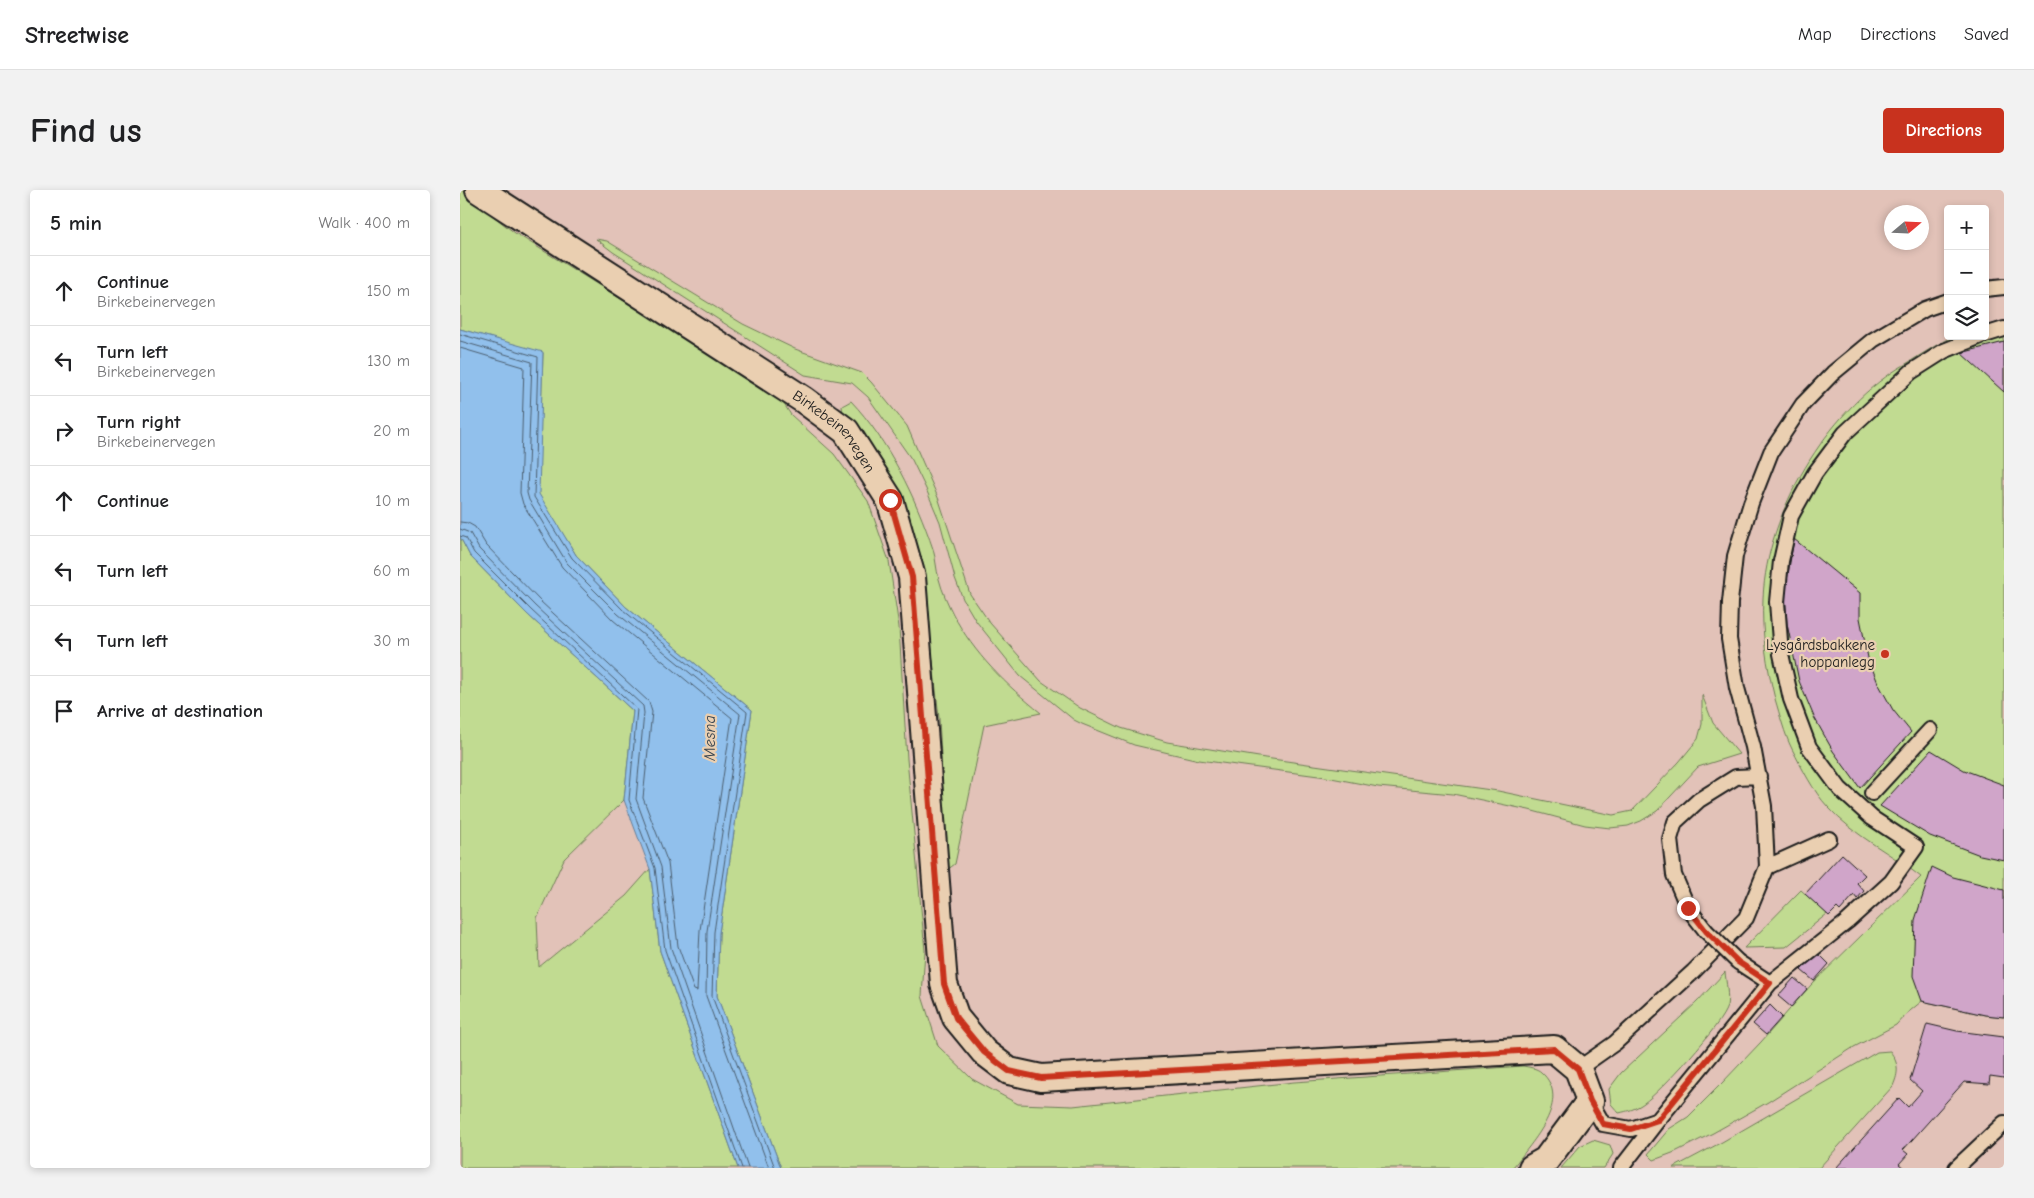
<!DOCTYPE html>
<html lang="en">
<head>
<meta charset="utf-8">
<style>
  :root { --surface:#fff; --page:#f2f2f2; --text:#202124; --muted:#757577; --line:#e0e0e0; --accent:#c8321e }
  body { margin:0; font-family:"Comic Neue",sans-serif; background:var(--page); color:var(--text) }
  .controls { position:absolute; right:15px; top:15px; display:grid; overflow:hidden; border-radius:5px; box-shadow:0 2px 8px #0003 }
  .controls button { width:45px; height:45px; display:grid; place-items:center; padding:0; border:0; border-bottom:1px solid var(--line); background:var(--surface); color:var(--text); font:25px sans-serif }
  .compass { position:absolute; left:1424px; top:15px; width:45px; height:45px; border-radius:50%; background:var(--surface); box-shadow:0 2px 8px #0003; rotate:71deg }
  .stop { position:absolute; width:15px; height:15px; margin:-11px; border:4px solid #c8321e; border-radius:50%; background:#fff }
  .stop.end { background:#c8321e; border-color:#fff; box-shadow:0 1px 5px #0008 }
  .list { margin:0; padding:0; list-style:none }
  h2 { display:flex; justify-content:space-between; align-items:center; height:65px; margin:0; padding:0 20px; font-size:21px }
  h2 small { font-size:16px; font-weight:400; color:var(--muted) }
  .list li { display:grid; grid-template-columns:32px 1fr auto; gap:15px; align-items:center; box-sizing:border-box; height:70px; padding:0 20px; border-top:1px solid var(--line) }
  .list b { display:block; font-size:19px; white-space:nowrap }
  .list p { margin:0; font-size:16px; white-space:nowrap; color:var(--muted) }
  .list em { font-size:16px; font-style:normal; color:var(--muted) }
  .icon { flex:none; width:28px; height:28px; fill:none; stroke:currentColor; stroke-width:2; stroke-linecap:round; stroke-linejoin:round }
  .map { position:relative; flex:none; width:1544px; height:978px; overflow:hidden; border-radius:5px }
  header { display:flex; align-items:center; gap:30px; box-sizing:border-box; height:70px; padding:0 25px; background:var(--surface); border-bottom:1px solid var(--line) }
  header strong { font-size:24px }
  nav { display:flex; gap:28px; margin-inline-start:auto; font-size:18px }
  .intro { display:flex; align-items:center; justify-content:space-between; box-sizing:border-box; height:120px; padding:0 30px }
  h1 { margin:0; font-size:35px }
  .button { padding:12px 22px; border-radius:5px; background:var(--accent); color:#fff; font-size:18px; font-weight:700 }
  main { display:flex; gap:30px; padding:0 30px }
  aside { flex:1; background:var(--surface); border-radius:5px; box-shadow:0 2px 8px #0003 }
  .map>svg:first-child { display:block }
  .green { fill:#c1db91; stroke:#6e7c56 }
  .water { fill:#91c0ec; stroke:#627e99 }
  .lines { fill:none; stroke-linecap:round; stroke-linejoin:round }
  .shore { stroke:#4b5e6f; stroke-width:1 }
  .building { fill:#d0a5c9; stroke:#1c1c1c }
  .lane-casing { stroke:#1c1c1c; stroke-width:18 }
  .street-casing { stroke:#1c1c1c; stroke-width:30 }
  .lane { stroke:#eacfb1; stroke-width:14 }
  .street { stroke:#eacfb1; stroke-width:26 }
  .lane-bridge-casing { stroke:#1c1c1c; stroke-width:18; stroke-linecap:butt }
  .lane-bridge { stroke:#eacfb1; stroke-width:14 }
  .route { stroke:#c8321e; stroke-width:6 }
  .poi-dot { fill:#c8321e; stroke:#eacfb1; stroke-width:2 }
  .labels { text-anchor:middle; stroke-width:4.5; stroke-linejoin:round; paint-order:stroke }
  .street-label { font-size:15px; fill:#1c1c1c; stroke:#eacfb1 }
  .poi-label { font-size:15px; fill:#1c1c1c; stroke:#eacfb1; text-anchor:end }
  .water-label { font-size:16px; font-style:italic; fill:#394550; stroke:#eacfb1 }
</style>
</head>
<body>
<header>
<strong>Streetwise</strong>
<nav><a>Map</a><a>Directions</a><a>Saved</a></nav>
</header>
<div class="intro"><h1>Find us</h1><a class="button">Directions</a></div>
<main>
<aside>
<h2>5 min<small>Walk · 400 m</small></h2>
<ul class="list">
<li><svg class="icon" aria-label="ahead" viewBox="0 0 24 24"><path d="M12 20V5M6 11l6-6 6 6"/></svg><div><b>Continue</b><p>Birkebeinervegen</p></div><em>150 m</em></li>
<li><svg class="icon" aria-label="left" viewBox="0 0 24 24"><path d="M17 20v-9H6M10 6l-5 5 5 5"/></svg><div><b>Turn left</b><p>Birkebeinervegen</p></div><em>130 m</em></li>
<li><svg class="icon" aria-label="right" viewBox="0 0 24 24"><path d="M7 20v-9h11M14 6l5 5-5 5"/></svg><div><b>Turn right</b><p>Birkebeinervegen</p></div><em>20 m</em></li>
<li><svg class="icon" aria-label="ahead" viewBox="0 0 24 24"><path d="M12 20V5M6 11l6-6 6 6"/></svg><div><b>Continue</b></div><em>10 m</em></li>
<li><svg class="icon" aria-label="left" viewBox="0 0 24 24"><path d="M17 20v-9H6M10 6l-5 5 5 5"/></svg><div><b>Turn left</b></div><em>60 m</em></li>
<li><svg class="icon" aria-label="left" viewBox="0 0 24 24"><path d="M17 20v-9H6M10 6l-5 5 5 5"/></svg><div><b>Turn left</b></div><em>30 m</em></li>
<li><svg class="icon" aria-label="arrive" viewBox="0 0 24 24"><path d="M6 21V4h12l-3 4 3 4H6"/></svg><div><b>Arrive at destination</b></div></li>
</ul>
</aside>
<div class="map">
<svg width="1544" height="978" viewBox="0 0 1544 978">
  <rect width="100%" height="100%" fill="#e2c2b8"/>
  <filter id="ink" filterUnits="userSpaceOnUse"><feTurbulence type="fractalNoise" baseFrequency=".02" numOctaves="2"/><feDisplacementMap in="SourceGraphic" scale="10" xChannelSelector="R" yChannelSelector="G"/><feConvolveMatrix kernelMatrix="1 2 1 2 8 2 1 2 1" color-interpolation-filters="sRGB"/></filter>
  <g filter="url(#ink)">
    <path class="green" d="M0,0h3l7,8 45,35 265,165 11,17 43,39 34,47 21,60 10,66 8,132 18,192 -3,45 16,50 34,33 46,25 55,2 221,-24 229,-16c5,1 14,2 18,6 32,28 -9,70 -27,94l-3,2h-730l-64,-172 2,-63 33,-223 -126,-103 -50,-52 -38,-61 5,-141 -83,-24z
      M136,49l11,2 136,83 52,25 67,24 9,9 36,44 32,74 31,94 20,29 51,58 39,27 41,20 46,14 98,16 233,33 115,24 19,-4 47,-49 19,-23 4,-15v-29l11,28 26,31 -41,13 -41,44 -16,10 -13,5 -18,2 -25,-3 -56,-15 -76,-16 -75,-7 -52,-10 -127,-17 -65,-15 -52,-21 -8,-4 -54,-44 -44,-55 -13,-22 -8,-21 -15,-56 -14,-33 -14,-29 -44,-63 -16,-14 -47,-8 -192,-123z
      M1544,131v696l-19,-2 -63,-14 -17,14 -9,10 -42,22 -86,55 -55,31 -38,19 -21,8 -6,-6 21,-25 19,-12 34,-34 39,-41 50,-57 110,-108c-30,-24 -67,-41 -93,-70 -15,-16 -26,-39 -36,-58 -8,-16 -12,-34 -17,-50 -8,-33 -14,-67 -12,-101 4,-86 63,-185 136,-230 13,-7 43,-28 56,-32 9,-2 21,0 30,0v-10z
      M391,211c37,39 65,97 82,148 3,10 3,20 6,30 3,12 9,25 14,35 21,40 53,71 88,99l-57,12 -29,139 -8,6 -8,-152 -14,-132 -82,-172 -1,-8z
      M0,347l10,19 57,58 106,97 -9,89 -60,59 -27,59 2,49 87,-71 24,-27 10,82 78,217h-278z
      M1341,700l26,24 -41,33 -42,1z
      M1265,782c1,10 4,24 2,34 -4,18 -67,86 -83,97 -8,6 -16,8 -25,10l-8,-9 -2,-15 12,-16 76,-71z
      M1430,861c9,13 9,21 3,35l-74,82h-146l49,-26 155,-90z
      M1133,950l17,5 3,9 -9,14h-43l19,-22z"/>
    <path class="water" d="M0,139l83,23 -4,142 37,61 50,52 126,103 -33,223 -2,63 64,172h-43l-78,-217 -10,-82 -26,-69 9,-89 -106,-97 -57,-58 -10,-19z"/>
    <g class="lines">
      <path class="shore" d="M0,144l78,23 -4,140 38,61 51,52 124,102 -33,220 -2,64 63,172
        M0,151l72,21 -5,131 2,7 38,63 51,51 122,100 -33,217 -1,65 63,172
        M0,158l64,19 -4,126 3,11 39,63 51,53 119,98 -32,212 -3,61 -3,-1 -16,-44 -10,-83 -25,-65 9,-86 -3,-10 -109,-101 -54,-56 -11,-18 -7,-4 -8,-1
        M0,339l10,4 9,16 56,57 108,100 1,7 -8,86 25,68 10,81 77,220
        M0,346l6,2 8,15 57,57 106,99 -8,91 26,68 10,82 77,218"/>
    </g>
    <path class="building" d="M1544,152v50l-43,-39z
      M1334,349l66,54v25l8,40 10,25 15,27 18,22 -51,56 -27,-37 -19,-34 -15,-36 -12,-57 -2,-32z
      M1471,560l33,20 40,15v75l-24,-5 -50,-19 -50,-30z
      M1382,664l23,21 -8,8 7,8 -7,8 -3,-4 -14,16 -3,-3 -8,8 -24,-22z
      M1472,677l21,10 51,13v127l-19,-2 -63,-14 -9,-25 2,-56z
      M1357,762l12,12 -15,17 -13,-11z
      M1334,788l13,11 -16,18 -13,-11z
      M1310,815l12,12 -16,18 -13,-11z
      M1467,834l30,7 47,6v41l-14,-2 -1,8 -25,-2 -61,68 5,4 -9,10 5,4h-68l63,-70 9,9 14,-16 -12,-11z"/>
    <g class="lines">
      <g class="lane-casing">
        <path id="lane" d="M1525,99l19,-2
          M1525,145l19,-6
          M1412,603l58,-63
          M1307,677l62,-28
          M1246,741l-18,-23 -14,-33 -4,-36 5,-17 24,-22 37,-23 23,-1
          M1278,772l32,21
          M1118,879l37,-26 78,-71 53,-54 21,-51 -3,-61 -11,-59 -16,-59 -8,-49 1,-37 5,-46 16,-53 20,-51 32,-48 30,-31 40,-33 52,-31 23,-8
          M1130,911l13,23 28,5 27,-9
          M1161,978l37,-48 112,-137 78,-62 43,-39 25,-35 -44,-29 -32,-29 -31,-42 -18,-48 -10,-45 -4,-52 4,-41 10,-45 24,-43 30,-40 66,-61 33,-21 37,-15
          M1496,978l48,-45"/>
      </g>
      <g class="street-casing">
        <g id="street">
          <path id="s1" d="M19,0l325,210 42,31 44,69 22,77 32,407 12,34 28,34 25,19 32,7 513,-29 24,20 12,32 -44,59 -14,8"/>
        </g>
      </g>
      <use href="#lane" class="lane"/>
      <use href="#street" class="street"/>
      <g class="lane-bridge-casing">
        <path id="lane-bridge" d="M1246,741l32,31"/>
      </g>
      <use href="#lane-bridge" class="lane-bridge"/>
    </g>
  </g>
  <g class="lines" filter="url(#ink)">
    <path class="route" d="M430,310l22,77 32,407 12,34 28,34 25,19 32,7 513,-29 24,20 12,32 13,23 28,5 27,-9 112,-137 -32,-21 -32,-31 -18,-23"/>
  </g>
  <circle class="poi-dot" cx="1425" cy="464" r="5"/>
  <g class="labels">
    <g class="street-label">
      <text dy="5" stroke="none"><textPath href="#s1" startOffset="431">Birkebeinervegen</textPath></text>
    </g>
    <g class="poi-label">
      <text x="1415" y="460">Lysgårdsbakkene<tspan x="1415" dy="17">hoppanlegg</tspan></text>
    </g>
    <g class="water-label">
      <text transform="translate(249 548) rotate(-90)" y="6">Mesna</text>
    </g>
  </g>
</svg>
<div class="controls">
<button>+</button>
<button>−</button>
<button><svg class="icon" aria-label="layers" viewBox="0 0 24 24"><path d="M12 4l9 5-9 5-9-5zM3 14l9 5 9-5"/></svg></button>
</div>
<svg class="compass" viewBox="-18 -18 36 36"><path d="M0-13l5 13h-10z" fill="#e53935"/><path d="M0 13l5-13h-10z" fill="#757577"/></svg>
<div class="stop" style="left:430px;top:310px"></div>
<div class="stop end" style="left:1228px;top:718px"></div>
</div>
</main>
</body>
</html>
